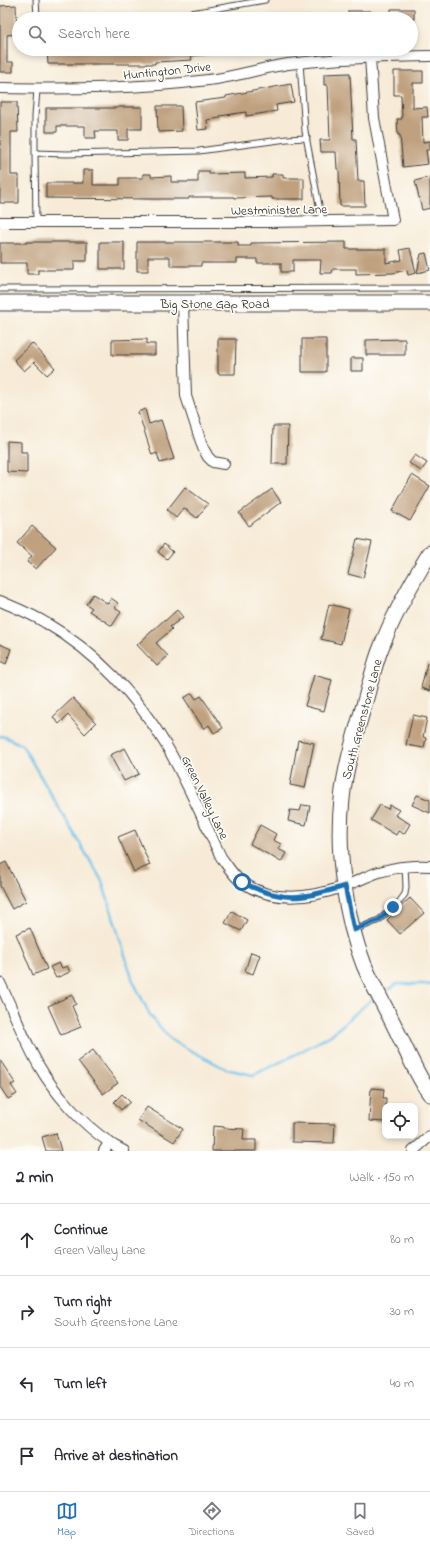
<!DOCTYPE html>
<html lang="en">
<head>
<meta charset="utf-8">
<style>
  :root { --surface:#fff; --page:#f2f2f3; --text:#2b2b33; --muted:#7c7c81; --line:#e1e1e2; --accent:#1f6fb2 }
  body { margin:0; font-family:"Indie Flower",sans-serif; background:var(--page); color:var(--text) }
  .controls { position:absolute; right:12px; bottom:12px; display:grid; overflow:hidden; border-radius:8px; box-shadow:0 2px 6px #0003 }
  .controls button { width:36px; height:36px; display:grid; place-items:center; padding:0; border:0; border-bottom:1px solid var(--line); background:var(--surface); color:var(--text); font:20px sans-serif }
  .stop { position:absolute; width:12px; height:12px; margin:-9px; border:3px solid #1f6fb2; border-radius:50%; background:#fff }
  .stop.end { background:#1f6fb2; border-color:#fff; box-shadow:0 1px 4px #0008 }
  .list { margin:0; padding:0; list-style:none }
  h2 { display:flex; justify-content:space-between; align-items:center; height:52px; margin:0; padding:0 16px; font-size:17px }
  h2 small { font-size:13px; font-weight:400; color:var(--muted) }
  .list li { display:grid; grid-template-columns:26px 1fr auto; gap:12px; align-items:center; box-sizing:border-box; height:72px; padding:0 16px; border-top:1px solid var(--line) }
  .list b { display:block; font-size:15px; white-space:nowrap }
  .list p { margin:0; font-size:13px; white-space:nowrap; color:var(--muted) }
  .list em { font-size:13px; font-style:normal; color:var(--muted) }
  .icon { flex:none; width:22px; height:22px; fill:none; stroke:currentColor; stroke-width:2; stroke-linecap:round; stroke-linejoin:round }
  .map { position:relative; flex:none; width:430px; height:1151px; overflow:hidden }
  .search { position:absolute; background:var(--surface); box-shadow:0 2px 6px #0003; left:12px; right:12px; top:12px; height:44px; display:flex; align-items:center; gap:10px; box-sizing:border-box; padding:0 14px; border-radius:22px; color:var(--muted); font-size:15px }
  .sheet { height:340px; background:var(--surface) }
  nav { display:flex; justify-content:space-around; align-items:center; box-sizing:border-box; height:56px; border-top:1px solid var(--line); background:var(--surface); font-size:11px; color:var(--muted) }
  nav a { display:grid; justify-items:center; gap:2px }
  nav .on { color:var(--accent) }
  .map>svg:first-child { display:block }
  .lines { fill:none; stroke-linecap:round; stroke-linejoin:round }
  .stream { stroke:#6ebfea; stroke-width:2.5 }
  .building { fill:#c0a17f }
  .lane-casing { stroke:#3d3b38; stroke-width:7 }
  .street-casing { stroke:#3d3b38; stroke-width:12 }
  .secondary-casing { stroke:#3d3b38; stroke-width:17 }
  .lane { stroke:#fff; stroke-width:5 }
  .street { stroke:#fff; stroke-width:10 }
  .secondary { stroke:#fff; stroke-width:15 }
  .route { stroke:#1f6fb2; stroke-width:5 }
  .labels { text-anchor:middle; stroke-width:3.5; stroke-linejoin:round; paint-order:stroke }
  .street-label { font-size:13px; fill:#1c1c1c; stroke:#fdfcf7 }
</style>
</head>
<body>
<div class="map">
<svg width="430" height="1151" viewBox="0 0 430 1151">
  <rect width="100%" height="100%" fill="#fdfcf7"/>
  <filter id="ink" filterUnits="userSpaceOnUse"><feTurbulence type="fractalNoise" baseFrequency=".025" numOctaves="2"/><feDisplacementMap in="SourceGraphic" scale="8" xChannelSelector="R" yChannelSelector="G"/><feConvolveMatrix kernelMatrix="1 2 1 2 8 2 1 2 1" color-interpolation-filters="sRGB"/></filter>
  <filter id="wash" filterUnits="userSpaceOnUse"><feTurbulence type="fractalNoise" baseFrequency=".012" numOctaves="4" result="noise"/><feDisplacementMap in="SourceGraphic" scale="16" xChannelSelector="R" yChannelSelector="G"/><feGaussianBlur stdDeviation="0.9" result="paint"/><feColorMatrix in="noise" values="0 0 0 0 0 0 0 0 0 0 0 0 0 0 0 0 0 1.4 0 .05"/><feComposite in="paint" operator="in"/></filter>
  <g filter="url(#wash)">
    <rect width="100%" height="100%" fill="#f7ebd7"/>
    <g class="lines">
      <path class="stream" d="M0,736l5,1 17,8 80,136 31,100 17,34 21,25 55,29 27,6 32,-15 46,-25 41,-36
        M389,989l8,-5h27l6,1"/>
    </g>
    <g id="blocks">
      <path class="building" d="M16,5l1,29 -10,1v27h6v10h-13v-66z
        M391,9h23v10h-23z
        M348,11h23v8h-23z
        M47,49h167l1,5 -24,2 1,4 -37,2v2h-107z
        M394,71h29v12h-10v25l14,-1 1,10h-6l1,25 7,-1v9h-4l2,14 -25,3 -3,-32h-2l-1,-16h5l-1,-24h-7z
        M350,73l3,66h3l2,42h6l1,25h-25l-1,-37h-2l-1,-17h-15l-1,-12h10l-2,-55h-4v-11z
        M291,84l3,18 -18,3 1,6 -31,5v-4l-26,4v2l-13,2 1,9 -10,1 -3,-28 31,-4v-2z
        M0,102h17l1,30h-7v43h8v28h-19z
        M157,106h24l1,25 -24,1z
        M118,107h24v22h-14v11h-10v-9h-23l1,7h-11v-12h-28v6h-11v-24h72z
        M83,170h10v15h27v-7h23v-4h8v3l20,-1v6h27v-11h11v3l36,-1v5l27,-1v-3h11v4h21v21h-32v-2l-38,1v-1h-45v2h-41l-102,-1v-15h37z
        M430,177v31l-8,2 -7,-29z
        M27,242h60v19h-13v9h-36v4h-11v-11h-27v-20h27z
        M100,242h24v27h-24z
        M137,242h101v4h13v-3l95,-1v7h40v14l16,-3 -2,-10 10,-2 6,25 -8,2 -1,-5 -14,3 -37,1v-5h-23l-1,4h-12l1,-13h-28v12h-12v-9h-24v-4h-20v4h-36v3h-31v-9h-22v14h-11z
        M426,253l4,17 -13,3 4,-19z
        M147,339v5h8v11h-43v-15z
        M218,339h18l-1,35h-17z
        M302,339h24v33h-24z
        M405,339v16h-39v-15z
        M32,343l23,25 -8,7 -13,-13 -10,9 -10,-11z
        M351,358h12v13h-12z
        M145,409l4,15 12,-4 13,39 -14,4 -3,-10 -5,2 -14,-43z
        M273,426h15l-1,38h-15z
        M7,441l14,1v10h6v21l-20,-1z
        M415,455l12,8 -6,8 -12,-8z
        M412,475l18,11 -20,35 -18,-10z
        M185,487l23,17 -11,14 -13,-10 -8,10 -9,-8z
        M272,489l9,13 -32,24 -10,-13z
        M32,526l24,21 -20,22 -9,-7 5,-6 -15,-13z
        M357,539l15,3 -9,36 -15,-4z
        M164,544l9,8 -6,7 -9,-7z
        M93,594l15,10 3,-6 7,5 -3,5 6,4 -9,14 -23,-15 3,-3 -6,-4z
        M329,604l20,5 -8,35 -20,-5z
        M177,610l6,7 -13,10 2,2 -16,14 12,13 -11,10 -20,-21 27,-25 1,1z
        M0,644l11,5 -5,15 -6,-3z
        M427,663h3v28l-9,-3z
        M314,675l18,5 -8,31 -19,-5z
        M192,693l4,6 5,-3 22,32 -9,5 -5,-8 -5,4 -20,-31z
        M73,698l23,25 -11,11 -17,-19 -9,9 -6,-7z
        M413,715l14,3 -4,19 3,1 -2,10 -18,-3z
        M298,740l16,3 -9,45 -15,-3z
        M125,748l14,26 -15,7 -14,-26z
        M417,795l13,5v13l-18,-8z
        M302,805l8,1 -4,19 -18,-4 2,-11 10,1z
        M380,805l8,4 2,-4 9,5 -4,5 15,9 -6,10 -6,-3 -2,4 -25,-15z
        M260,825l16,9 -3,6 8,4 -3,5 8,4 -5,9 -31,-18z
        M135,830l15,35 -16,7 -16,-35z
        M6,862l20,39 -14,8 -12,-23v-21z
        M410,898l14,15 -24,21 -13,-14z
        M232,911l15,9 -6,11 -16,-8z
        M30,928l17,41 -14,6 -17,-41z
        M251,952l9,3 -7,19 -8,-3z
        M59,963l3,5 5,-2 3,6 -14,6 -6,-11z
        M72,995l4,9 -4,2 9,21 -20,8 -13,-29z
        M93,1050l25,33 -15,11 -25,-33z
        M0,1060l15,23 -4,2 6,9 -9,5 -8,-12z
        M371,1088l13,1 -1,9h3l-1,24 -16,-1z
        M122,1094l8,8 -9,8 -7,-8z
        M147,1107l36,22 -9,13 -36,-22z
        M292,1123l43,1 -1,19 -42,-1z
        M213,1126l11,1v1l20,1 -1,11h13v11h-44z
        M56,1133l5,18h-15l-4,-14z"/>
    </g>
  </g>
  <g filter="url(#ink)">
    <use href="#blocks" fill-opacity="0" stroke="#3d3b38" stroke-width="1"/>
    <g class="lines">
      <g class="lane-casing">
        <path id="lane" d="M36,0l1,16 8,2 7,1
          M128,19l52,-4 85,-15
          M300,63l5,68 17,90
          M37,89l-2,28v36l31,1 133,-3 88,-12 20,-1
          M35,153l1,70
          M0,289l430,-1
          M355,930l24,-10 21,-19 5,-7 1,-7 -1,-21"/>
      </g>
      <g class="street-casing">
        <path id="street" d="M0,88c70,1 139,1 208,-8 27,-3 53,-12 80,-16 47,-6 95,-7 142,-8
          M0,222h268l125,-2 -19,-102 -4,-61
          M183,303l3,93 17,52 5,9 5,5 11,2
          M0,601c16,7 32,13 46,22 50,29 91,73 120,122 21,36 37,75 55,112 6,8 12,19 21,25 31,22 70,16 103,4 11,-4 22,-10 34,-14 17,-5 33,-7 51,-6
          M0,983c13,27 24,57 39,83 16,28 43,58 70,76 4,4 10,6 15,9
          M104,1151l5,-8
          M413,1151l17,-15"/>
      </g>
      <g class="secondary-casing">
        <path id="secondary" d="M0,303h430
          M430,553c-20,32 -38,65 -51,100 -6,17 -10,35 -15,52 -9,31 -19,62 -22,94 -6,52 3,118 22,166 8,19 18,36 27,54 13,25 23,52 39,75"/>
      </g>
      <use href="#lane" class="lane"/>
      <use href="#street" class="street"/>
      <use href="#secondary" class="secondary"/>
    </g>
  </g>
  <g class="lines" filter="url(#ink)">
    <path class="route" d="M242,882c39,21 62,17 103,4l9,44 25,-10 14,-13"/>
  </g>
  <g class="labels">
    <g class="street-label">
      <text transform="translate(167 70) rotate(-6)" y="5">Huntington Drive</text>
      <text transform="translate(279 209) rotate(-1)" y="5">Westminister Lane</text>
      <text x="215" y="308">Big Stone Gap Road</text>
      <text transform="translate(361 719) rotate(-75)" y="5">South Greenstone Lane</text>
      <text transform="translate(206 797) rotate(64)" y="5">Green Valley Lane</text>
    </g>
  </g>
</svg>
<div class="controls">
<button><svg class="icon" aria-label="locate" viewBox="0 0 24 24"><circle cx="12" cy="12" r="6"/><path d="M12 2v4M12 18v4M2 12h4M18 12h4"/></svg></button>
</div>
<div class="stop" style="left:242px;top:882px"></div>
<div class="stop end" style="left:393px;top:907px"></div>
<div class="search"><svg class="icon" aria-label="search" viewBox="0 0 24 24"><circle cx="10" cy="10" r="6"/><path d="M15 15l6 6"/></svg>Search here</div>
</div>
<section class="sheet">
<h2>2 min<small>Walk · 150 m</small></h2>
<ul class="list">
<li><svg class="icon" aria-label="ahead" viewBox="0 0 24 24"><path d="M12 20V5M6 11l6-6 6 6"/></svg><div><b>Continue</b><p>Green Valley Lane</p></div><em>80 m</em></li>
<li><svg class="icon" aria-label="right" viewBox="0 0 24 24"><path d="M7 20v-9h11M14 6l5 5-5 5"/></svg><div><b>Turn right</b><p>South Greenstone Lane</p></div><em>30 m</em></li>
<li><svg class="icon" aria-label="left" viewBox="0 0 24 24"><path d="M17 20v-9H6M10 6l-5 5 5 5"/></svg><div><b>Turn left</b></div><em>40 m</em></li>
<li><svg class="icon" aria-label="arrive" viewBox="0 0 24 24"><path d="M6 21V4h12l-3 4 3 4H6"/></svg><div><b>Arrive at destination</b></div></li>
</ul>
</section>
<nav>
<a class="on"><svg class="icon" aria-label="map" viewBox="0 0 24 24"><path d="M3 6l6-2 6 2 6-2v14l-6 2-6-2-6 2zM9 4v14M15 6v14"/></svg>Map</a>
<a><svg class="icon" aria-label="directions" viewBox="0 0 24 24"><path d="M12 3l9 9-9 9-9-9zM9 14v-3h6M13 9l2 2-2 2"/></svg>Directions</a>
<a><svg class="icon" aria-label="saved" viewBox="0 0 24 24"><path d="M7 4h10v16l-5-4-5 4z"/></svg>Saved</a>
</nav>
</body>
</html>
